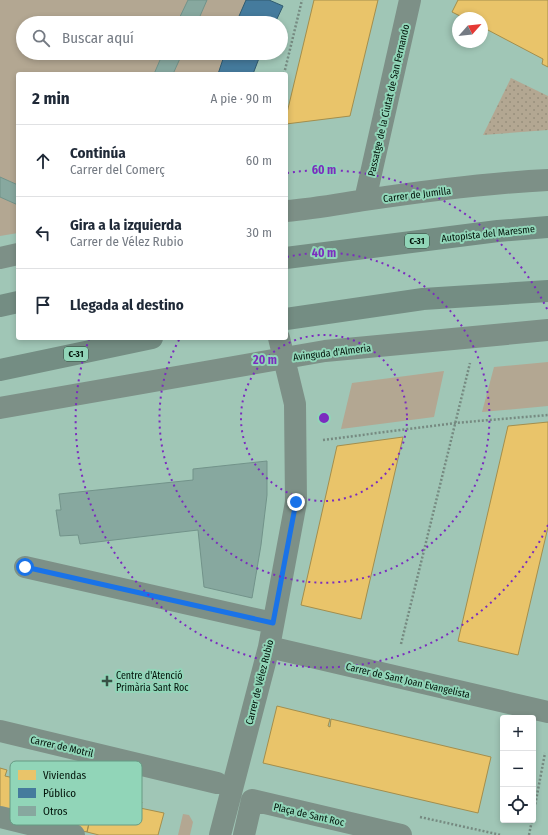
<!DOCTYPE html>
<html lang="es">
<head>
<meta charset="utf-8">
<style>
  :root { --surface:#fff; --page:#f6f6f7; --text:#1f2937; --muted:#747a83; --line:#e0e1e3 }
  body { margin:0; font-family:"Fira Sans Condensed",sans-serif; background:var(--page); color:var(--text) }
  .controls { position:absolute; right:12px; bottom:12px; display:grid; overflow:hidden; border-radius:4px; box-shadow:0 2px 6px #0003 }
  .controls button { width:36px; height:36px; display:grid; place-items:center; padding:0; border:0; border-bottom:1px solid var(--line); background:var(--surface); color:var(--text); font:20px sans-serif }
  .compass { position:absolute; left:452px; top:12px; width:36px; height:36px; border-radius:50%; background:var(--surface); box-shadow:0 2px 6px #0003; rotate:63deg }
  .stop { position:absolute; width:12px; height:12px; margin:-9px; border:3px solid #1a73e8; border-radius:50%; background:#fff }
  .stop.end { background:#1a73e8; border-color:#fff; box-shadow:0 1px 4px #0008 }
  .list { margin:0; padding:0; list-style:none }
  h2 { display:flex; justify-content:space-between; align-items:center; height:52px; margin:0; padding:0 16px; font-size:17px }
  h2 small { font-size:13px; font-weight:400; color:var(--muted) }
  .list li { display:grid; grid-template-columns:26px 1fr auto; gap:12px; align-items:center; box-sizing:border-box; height:72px; padding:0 16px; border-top:1px solid var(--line) }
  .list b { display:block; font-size:15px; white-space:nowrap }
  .list p { margin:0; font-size:13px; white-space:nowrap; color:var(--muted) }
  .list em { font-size:13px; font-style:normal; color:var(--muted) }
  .icon { flex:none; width:22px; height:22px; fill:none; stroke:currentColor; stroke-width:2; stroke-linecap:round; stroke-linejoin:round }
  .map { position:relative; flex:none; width:548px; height:835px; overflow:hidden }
  .search { position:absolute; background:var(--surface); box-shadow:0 2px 6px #0003; left:16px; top:16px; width:272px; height:44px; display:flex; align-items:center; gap:10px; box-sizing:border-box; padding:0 14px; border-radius:22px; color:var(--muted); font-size:15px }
  .panel { position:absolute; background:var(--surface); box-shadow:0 2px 6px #0003; left:16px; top:72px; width:272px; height:268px; border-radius:4px }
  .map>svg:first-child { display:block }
  .grass { fill:url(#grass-dots) }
  .garden { fill:#b3a792 }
  .homes { fill:#e9c46a; stroke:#a38e4d }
  .public { fill:#457b9d; stroke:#305b70 }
  .building { fill:#87a89f; stroke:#72938a }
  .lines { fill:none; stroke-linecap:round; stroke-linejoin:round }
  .path { stroke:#768a81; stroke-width:2.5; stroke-dasharray:2 2; stroke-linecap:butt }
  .street { stroke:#7d9087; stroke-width:22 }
  .highway { stroke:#748d83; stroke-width:22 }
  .route { stroke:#1a73e8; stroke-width:5 }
  .ring { fill:none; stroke:#7b2cbf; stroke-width:2; stroke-dasharray:2 4 }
  .poi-dot { fill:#385045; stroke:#91d5b8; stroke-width:1.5 }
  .labels { text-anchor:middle; stroke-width:4; stroke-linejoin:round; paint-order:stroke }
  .shield { fill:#91d5b8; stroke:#2c4c3d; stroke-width:1 }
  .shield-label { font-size:9px; font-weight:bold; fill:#001108 }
  .street-label { font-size:10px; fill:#001108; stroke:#91d5b8 }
  .poi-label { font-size:10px; fill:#001108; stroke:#91d5b8; text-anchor:start }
  .key { fill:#91d5b8; stroke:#669a83; stroke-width:1 }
  .key-label { font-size:11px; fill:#001108 }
  .centre { fill:#7b2cbf; stroke:#91d5b8; stroke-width:2 }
  .ring-label { font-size:12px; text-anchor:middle; font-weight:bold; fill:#7b2cbf; stroke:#91d5b8; stroke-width:4; stroke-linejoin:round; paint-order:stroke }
</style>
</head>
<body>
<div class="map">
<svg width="548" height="835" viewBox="0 0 548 835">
  <defs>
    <pattern id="grass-dots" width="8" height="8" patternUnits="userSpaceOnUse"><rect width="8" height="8" fill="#b3a792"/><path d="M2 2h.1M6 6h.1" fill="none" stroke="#988f7c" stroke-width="1.8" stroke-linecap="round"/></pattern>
  </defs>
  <rect width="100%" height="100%" fill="#a0c6b6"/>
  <path class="grass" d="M511,78l37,18v34l-65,5z"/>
  <path class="garden" d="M0,0h269l6,23h-252v30h238l-10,21h-233v159l-18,3z
    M548,362v44l-66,6 12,-45z
    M444,371l-10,46 -93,12 11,-46z
    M183,814l6,1 4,7 -3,13h-12z"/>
  <path class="homes" d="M314,0h64l-28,116 -64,8v-7z
    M458,0h90v67l-6,-3 1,-5 -57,-30 -2,5 -2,-1v-15h-18l-12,-6z
    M548,422v105l-30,128 -60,-14 50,-215z
    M403,437l-42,182 -60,-14 36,-159z
    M277,706l53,13 -2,7 2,1 1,-8 160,38 -13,56 -215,-50z
    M0,768l7,2 -2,6 22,5 -8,35 -19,-4z
    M50,780l25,6 -1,6 21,5 -8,35 -68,-16 8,-35 22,5z
    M118,796l24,6 -2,6 24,5 -6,22h-59l-12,-3 8,-35 22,5z"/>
  <path class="public" d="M246,0h23l14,6 -8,17h-39z
    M225,53h36l-8,21h-35z"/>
  <path class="building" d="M188,0h19l-10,23h-20z
    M163,53l19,1 -9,20h-19z
    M0,177l18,8v20l-18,-8z
    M267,461v34l-6,50 -9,53 -48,-11 -6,-57 -118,14 -2,-9 -18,1 -4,-26h5l-2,-16 134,-14v-11z"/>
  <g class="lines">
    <path class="path" d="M284,74l18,-74
      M323,440l132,-17 93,-8
      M401,644l69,-281
      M533,816l12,-63
      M420,817l81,18
      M529,835l3,-15"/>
    <path class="street" d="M365,200l45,-200
      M286,211c27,-2 53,-7 79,-11 60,-9 122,-17 183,-20
      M0,258l18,-4
      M0,408l325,-57 223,-21
      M25,567l248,56
      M269,647l279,65
      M0,731l217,52
      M0,817l74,18
      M220,835l49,-188 27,-145 -1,-98 -16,-66
      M244,835l8,-35 149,35"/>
    <path class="highway" d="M286,258l212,-27 50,-4
      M0,306l18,-4
      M286,319l137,-20 125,-8
      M0,370l152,-32"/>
  </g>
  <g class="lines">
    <path class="route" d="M25,567l248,56 23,-121"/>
  </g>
  <g class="ring">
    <circle cx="324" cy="418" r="83"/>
    <path d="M287 257A165 165 0 1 1 180 338"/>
    <path d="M548 525A248 248 0 0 1 89 339M287 173A248 248 0 0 1 548 311"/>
  </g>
  <path class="poi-dot" d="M105 675h4v4h4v4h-4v4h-4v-4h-4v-4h4z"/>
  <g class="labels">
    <g class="shield">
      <rect x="405" y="234" width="24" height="14" rx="3"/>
      <rect x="64" y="347" width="24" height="14" rx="3"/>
    </g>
    <g class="shield-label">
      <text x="417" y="244">C-31</text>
      <text x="76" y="357">C-31</text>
    </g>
    <g class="street-label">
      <text transform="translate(388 100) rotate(-77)" y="4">Passatge de la Ciutat de San Fernando</text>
      <text transform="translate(417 194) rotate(-7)" y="4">Carrer de Jumilla</text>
      <text transform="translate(488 233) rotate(-6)" y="4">Autopista del Maresme</text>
      <text transform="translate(332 352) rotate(-7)" y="4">Avinguda d'Almeria</text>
      <text transform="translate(408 680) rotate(13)" y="4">Carrer de Sant Joan Evangelista</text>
      <text transform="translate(259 682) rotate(-76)" y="4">Carrer de Vélez Rubio</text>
      <text transform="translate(62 746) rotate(13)" y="4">Carrer de Motril</text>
      <text transform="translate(309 814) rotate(13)" y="4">Plaça de Sant Roc</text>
    </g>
    <g class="poi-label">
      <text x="116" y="679">Centre d'Atenció<tspan x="116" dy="12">Primària Sant Roc</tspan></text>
    </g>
  </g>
  <rect x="10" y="761" width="132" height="64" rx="6" class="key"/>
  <rect x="18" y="770" width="18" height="10" fill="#e9c46a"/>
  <rect x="18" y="788" width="18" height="10" fill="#457b9d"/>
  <rect x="18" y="806" width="18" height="10" fill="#87a89f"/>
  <g class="key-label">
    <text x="43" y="779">Viviendas</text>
    <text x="43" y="797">Público</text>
    <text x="43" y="815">Otros</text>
  </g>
  <circle cx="324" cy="418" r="6" class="centre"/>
  <g class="ring-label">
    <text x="324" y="174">60 m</text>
    <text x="324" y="257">40 m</text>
    <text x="265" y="364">20 m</text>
  </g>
</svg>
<div class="controls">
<button>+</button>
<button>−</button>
<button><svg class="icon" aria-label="locate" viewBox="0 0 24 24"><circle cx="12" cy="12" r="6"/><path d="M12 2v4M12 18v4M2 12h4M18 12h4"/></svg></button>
</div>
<svg class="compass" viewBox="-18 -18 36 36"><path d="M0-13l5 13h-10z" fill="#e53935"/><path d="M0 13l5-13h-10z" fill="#747a83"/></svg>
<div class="stop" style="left:25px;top:567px"></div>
<div class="stop end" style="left:296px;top:502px"></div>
<div class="search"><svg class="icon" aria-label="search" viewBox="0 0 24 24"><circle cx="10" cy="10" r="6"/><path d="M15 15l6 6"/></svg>Buscar aquí</div>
<section class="panel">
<h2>2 min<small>A pie · 90 m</small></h2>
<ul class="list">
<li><svg class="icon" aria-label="ahead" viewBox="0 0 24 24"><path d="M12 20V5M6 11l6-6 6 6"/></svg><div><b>Continúa</b><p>Carrer del Comerç</p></div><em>60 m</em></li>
<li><svg class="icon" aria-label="left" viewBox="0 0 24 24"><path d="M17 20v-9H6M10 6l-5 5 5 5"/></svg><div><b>Gira a la izquierda</b><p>Carrer de Vélez Rubio</p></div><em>30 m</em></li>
<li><svg class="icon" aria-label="arrive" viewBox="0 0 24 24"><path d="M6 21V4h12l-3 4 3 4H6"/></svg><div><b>Llegada al destino</b></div></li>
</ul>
</section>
</div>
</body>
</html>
